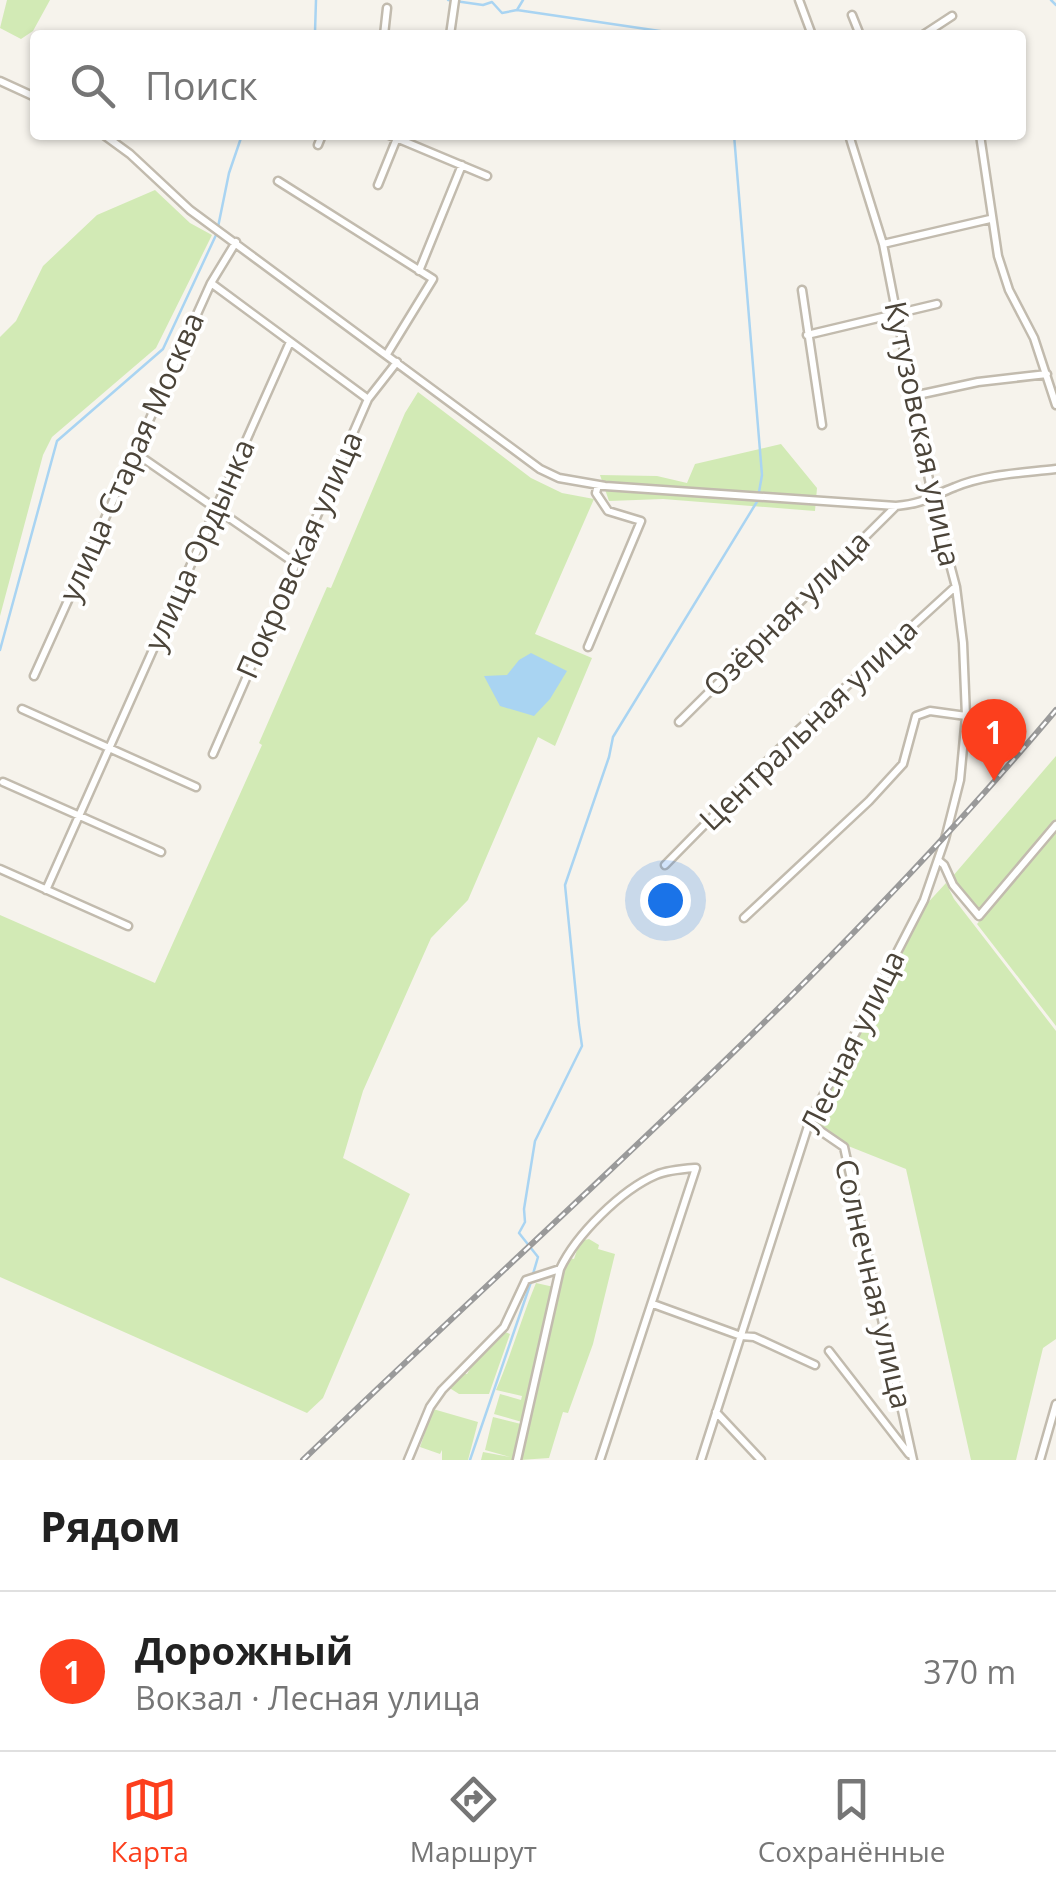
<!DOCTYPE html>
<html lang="ru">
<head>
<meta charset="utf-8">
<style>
  :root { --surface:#fff; --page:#f6f6f6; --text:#222; --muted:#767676; --line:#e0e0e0; --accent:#fc3f1d }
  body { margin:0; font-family:"Open Sans",sans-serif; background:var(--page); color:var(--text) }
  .you { position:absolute; left:665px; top:900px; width:35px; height:35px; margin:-25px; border:8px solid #fff; border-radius:50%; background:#1a73e8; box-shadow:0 0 0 15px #1a73e833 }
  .badge { display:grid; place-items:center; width:65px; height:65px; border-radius:50%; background:var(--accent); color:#fff; font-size:32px; font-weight:700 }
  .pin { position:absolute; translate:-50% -82px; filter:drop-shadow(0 2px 5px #0008) }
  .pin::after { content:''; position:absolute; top:52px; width:35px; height:30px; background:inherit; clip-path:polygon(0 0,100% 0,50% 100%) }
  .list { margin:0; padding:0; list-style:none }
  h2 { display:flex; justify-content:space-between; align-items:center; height:130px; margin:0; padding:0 40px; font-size:42px }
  h2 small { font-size:32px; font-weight:400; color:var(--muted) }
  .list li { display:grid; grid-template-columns:65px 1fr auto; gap:30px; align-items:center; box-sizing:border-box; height:160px; padding:0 40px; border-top:2px solid var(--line) }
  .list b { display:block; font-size:38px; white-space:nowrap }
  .list p { margin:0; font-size:32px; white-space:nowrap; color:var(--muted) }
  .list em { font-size:32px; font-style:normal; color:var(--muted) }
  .icon { flex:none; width:55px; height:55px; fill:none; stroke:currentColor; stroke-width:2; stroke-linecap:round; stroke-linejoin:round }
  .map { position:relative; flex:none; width:1056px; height:1460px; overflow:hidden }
  .search { position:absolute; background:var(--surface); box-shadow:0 2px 8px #0004; left:30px; right:30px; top:30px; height:110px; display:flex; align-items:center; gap:25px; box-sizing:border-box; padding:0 35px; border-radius:10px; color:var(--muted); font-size:38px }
  .sheet { height:290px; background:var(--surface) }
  nav { display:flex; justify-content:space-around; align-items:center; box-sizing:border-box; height:140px; border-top:2px solid var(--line); background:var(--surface); font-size:28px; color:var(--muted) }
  nav a { display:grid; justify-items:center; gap:5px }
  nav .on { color:var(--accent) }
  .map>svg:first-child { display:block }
  .green { fill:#d2eab5 }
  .water { fill:#a9d4f2 }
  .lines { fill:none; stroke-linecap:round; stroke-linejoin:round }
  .stream { stroke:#a9d4f2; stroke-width:2.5 }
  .minor-casing { stroke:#c2bbae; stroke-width:11 }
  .minor { stroke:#fff; stroke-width:6 }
  .rail-casing { stroke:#9a9a9a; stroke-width:6 }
  .rail { stroke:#fff; stroke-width:2.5; stroke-dasharray:8; stroke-linecap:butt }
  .labels { text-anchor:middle; stroke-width:8; stroke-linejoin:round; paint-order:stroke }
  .street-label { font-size:30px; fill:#4b4439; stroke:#fff }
</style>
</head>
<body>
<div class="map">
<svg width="1056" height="1460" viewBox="0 0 1056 1460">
  <rect width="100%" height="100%" fill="#f6f3ec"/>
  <path class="green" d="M7,0h43l-17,31 -12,8 -21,-11z
    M155,190l35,33 22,12 -56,113 -104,89 -9,18 -43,161v-279l16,-16 27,-55 54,-51z
    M418,392l113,86 31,15 32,6 -59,135 57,24 -37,88 -17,-9 -70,163 -37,38 -68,153 -20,67 67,36 -87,204 -16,15 -307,-136v-362l155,68 107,-238 -3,-2 68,-156 4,1 74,-175z
    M781,444l36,44 -2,23 -152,-12 -54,2 -9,-26 57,1 30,7 8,-19z
    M1056,756v64l-77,91 -27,-34z
    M1056,831v195l-79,-102z
    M946,883l8,16 102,132v308l-13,9 -27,112h-45l-65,-291 -93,-37 23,-62 86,-161z
    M589,1239l10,6 -1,4 17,5 -22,90 -25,69 -5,-1 -14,46 -29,2 42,-187 7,-15 5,1 6,-18z
    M536,1283l18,4 -32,135 -28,-8 6,-20 21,6 1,-4 -26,-6c16,-37 25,-71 40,-107z
    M503,1331l7,3 -21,60h-30l-11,-7 14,-14 5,1 11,-19z
    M433,1409l45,13 -10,38h-26v-10l-2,4 -20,-7z
    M493,1417l28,7 -7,36h-33l2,-8 27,5 -25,-7z"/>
  <path class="water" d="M531,653l36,18 -17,28 -16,17 -34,-10 -16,-30 23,-1 12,-15z"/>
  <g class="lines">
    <path class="stream" d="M448,0l35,5 9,-3 10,11 15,-3 6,-10
      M1051,0l5,5
      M517,10l170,25
      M312,35l3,-3 1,-32
      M697,35h3
      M734,135l28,340 -3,17
      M218,227l11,-54 13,-38
      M0,650l57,-209 106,-92 53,-114
      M533,1274l5,-17 -19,-24 6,-11 -1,-13 11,-68 47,-95 -3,-21 -14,-140 44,-128 4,-20 145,-237
      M470,1460l61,-178"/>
    <g class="minor-casing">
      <path id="minor" d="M799,0l13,35
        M852,15l8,20
        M384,35l3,-27
        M450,35l5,-35
        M923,35l29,-19
        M0,81l35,16
        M104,135l26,19 60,56 350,259 19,9 46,8 291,20c30,-3 33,-9 59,-19 31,-13 68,-14 101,-18
        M389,135l98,41
        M980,135l18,121 11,34 25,48 22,67
        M318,145l4,-10
        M278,181l155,98 -46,75
        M378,185l19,-47
        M883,244l107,-25
        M419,271l43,-106
        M211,283l157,116
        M802,290l20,135
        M807,335l130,-31
        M913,396l65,-14 69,-8
        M134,452l162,112
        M588,647l53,-126 -33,-10 -12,-18 2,-8
        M34,676l177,-393 25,-41
        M22,709l174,78
        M679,722l216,-215
        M213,754l155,-355 29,-37
        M3,782l158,70
        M938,860l6,5 9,20 26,31 77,-91
        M665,865l127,-129 163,-149
        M0,869l128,57
        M46,890l244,-548
        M744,918l125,-117 34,-37 13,-48 14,-5 36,5
        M809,1123l35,24 69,313
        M653,1304l88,32 13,1 61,28
        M829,1351l80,103
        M716,1412l45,48
        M408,1460l22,-53 12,-17 62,-63 22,-47 34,-11
        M517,1460l43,-191c16,-34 61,-79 96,-94 12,-5 27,-6 40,-7l-96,292
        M701,1460l108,-337 115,-223 21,-61 15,-59 6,-64 -3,-73 -7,-56 -23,-87 -50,-256 -34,-109
        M1040,1460l16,-56"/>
    </g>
    <use href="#minor" class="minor"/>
    <g class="rail-casing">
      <path id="rail" d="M303,1460c255,-246 525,-478 753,-750"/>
    </g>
    <use href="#rail" class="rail"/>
  </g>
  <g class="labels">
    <g class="street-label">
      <text transform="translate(922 434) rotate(78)" y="10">Кутузовская улица</text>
      <text transform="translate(132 457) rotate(-66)" y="10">улица Старая Москва</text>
      <text transform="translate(200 545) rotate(-66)" y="10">улица Ордынка</text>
      <text transform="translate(300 555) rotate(-66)" y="10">Покровская улица</text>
      <text transform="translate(787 614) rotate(-45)" y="10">Озёрная улица</text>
      <text transform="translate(809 725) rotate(-44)" y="10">Центральная улица</text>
      <text transform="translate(853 1042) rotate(-64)" y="10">Лесная улица</text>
      <text transform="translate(873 1284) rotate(77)" y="10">Солнечная улица</text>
    </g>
  </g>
</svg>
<div class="you"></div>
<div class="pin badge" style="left:994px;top:781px">1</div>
<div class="search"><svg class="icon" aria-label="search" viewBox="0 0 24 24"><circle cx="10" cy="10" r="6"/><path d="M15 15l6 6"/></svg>Поиск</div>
</div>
<section class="sheet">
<h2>Рядом<small></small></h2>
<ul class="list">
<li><span class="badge">1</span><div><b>Дорожный</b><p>Вокзал · Лесная улица</p></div><em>370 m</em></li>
</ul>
</section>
<nav>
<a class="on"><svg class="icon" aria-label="map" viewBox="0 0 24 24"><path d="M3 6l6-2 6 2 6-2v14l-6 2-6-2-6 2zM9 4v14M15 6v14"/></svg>Карта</a>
<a><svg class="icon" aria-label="directions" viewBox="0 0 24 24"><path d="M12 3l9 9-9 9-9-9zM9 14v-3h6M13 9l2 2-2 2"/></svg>Маршрут</a>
<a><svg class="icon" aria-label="saved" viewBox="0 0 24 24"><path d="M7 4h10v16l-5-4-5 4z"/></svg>Сохранённые</a>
</nav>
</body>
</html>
